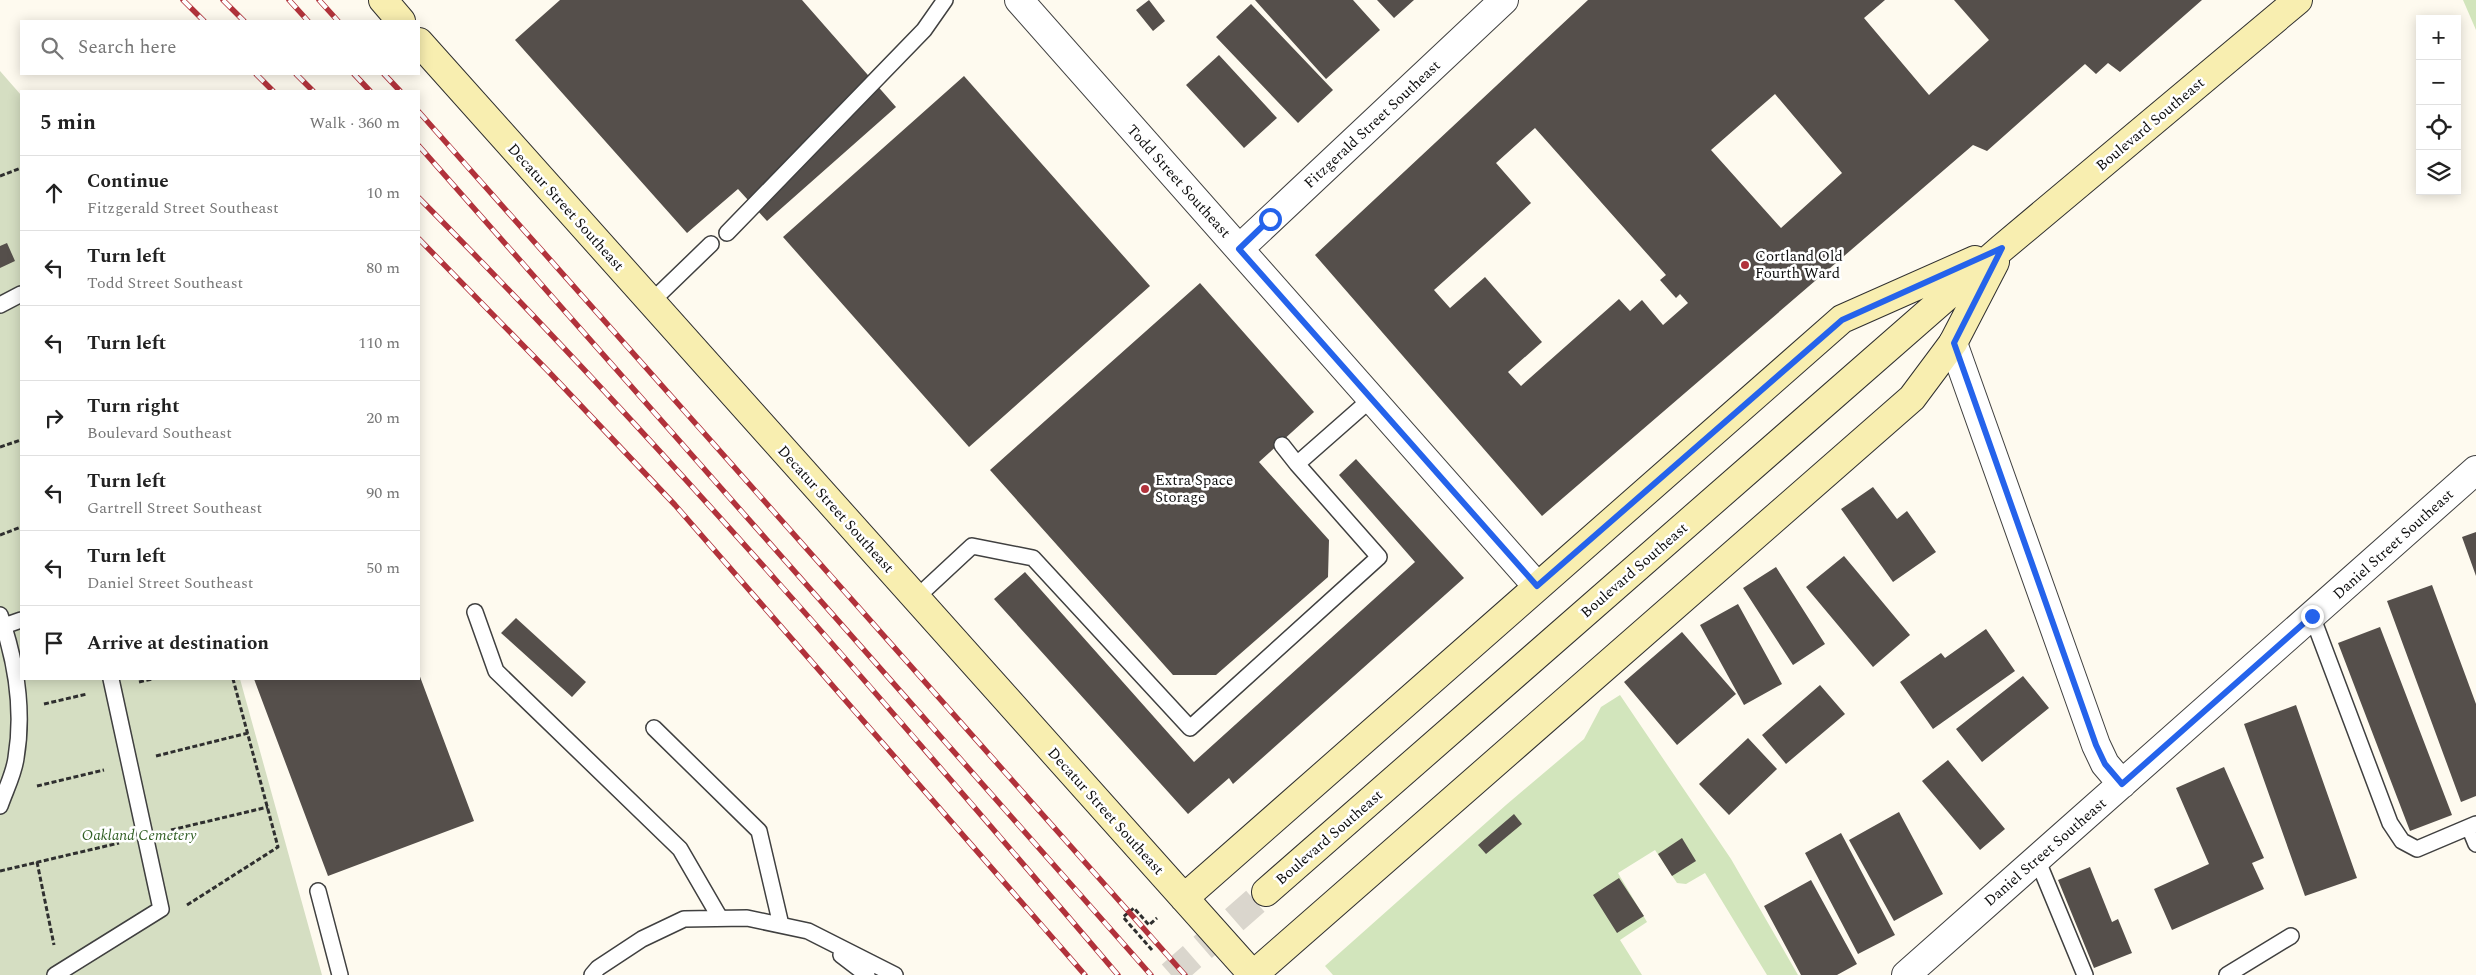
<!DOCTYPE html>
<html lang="en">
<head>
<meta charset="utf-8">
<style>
  :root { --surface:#fff; --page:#f6f6f6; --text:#222; --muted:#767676; --line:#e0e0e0 }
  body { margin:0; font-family:Spectral,serif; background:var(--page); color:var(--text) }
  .controls { position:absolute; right:15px; top:15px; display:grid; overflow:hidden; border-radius:0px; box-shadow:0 2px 12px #0003 }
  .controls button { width:45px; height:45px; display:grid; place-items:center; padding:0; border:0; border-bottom:1px solid var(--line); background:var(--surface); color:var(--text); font:25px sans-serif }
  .stop { position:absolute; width:15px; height:15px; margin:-11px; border:4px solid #2563eb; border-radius:50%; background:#fff }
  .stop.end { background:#2563eb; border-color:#fff; box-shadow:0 1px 5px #0008 }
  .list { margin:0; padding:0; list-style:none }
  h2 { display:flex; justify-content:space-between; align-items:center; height:65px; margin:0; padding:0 20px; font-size:21px }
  h2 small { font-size:16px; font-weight:400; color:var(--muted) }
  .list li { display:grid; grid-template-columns:32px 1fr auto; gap:15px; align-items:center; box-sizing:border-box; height:75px; padding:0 20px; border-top:1px solid var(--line) }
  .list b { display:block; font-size:19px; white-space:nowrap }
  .list p { margin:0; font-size:16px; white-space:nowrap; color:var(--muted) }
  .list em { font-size:16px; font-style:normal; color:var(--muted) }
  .icon { flex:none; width:28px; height:28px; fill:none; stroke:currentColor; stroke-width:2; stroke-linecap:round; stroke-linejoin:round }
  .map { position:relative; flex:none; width:2476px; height:975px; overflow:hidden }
  .search { position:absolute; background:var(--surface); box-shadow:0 2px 12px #0003; left:20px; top:20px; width:400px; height:55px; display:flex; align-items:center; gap:12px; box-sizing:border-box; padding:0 18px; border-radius:0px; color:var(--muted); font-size:19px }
  .panel { position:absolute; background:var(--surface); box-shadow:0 2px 12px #0003; left:20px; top:90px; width:400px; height:590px; border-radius:0px }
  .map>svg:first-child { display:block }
  .green { fill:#d2e5bc }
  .cemetery { fill:#d5dec2 }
  .building { fill:#554f4b; fill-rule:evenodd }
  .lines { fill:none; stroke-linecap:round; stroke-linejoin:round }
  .secondary-tunnel { stroke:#dad6cd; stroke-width:28; stroke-dasharray:28 14; stroke-linecap:butt }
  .lane-casing { stroke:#404040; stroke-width:18 }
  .street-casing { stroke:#404040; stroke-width:30 }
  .secondary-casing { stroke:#2f2f2f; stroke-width:30 }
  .path { stroke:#2f2f2f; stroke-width:3; stroke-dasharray:5 2.5; stroke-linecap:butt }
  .lane { stroke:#fff; stroke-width:15 }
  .street { stroke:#fff; stroke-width:28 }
  .secondary { stroke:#f8eeb0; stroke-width:28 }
  .rail-casing { stroke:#b1323b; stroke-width:5.5 }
  .rail { stroke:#fff; stroke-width:4; stroke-dasharray:11; stroke-linecap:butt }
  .route { stroke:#2563eb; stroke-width:6 }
  .poi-dot { fill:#b1323b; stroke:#fff; stroke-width:2 }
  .labels { text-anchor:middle; stroke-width:5; stroke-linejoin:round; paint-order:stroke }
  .street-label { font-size:15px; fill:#0d0d0d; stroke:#fff }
  .poi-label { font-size:15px; fill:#0d0d0d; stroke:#fff; text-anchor:start }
  .park-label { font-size:15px; font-style:italic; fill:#315f24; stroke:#fff }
</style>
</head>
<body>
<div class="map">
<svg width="2476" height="975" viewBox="0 0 2476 975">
  <rect width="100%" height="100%" fill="#fefaef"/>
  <path class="green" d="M2463,0h13v30z
    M1620,695l111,164 67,116h-31l-62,-102 -19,11 -9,-1 -22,-33 -37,23 29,49 -27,18 22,35h-309l-8,-9 181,-161 78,-66 17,-32z"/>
  <path class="cemetery" d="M0,71l21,24v584h219l82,296h-322z"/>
  <path class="building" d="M560,0h242l94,107 -129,114 -29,-32 -51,44 -172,-193z
    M1149,0l16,21 -12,10 -17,-21z
    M1255,0h98l27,30 -54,49z
    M1377,0h37l-20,18z
    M1588,0h297l-21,18 65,77 60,-55 -35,-40h248l-82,72 -12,-9 -12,11 -11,-10 -98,87 -14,-6 -431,371 -227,-261zM1775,94l67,79 -61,55 -70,-78zM1535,128l131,147 -6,5 16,18 4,-4 8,9 -25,22 -21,-25 -12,11 -11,-12 -98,87 -13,-14 34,-30 -57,-65 -35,31 -16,-18 97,-87 -35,-40z
    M1251,4l82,86 -35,33 -82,-86z
    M1219,55l58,63 -33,30 -58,-63z
    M964,76l186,210 -181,161 -186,-210z
    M7,243l8,18 -15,7v-22z
    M1200,283l114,129 -55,50 70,78 -1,37 -112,98h-43l-183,-205z
    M1356,459l108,119 -231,206 -4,-6 -41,36 -194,-215 31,-27 169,190 221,-200 -76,-87z
    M1873,487l24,32 10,-8 29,41 -43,30 -52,-73z
    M2476,532v44l-14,-39z
    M1844,556l66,79 -37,32 -67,-80z
    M1776,567l49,77 -32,21 -50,-77z
    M2432,585l44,119v92l-15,6 -74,-201z
    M1738,604l44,80 -38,21 -44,-80z
    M516,618l70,64 -14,15 -71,-64z
    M2380,627l72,188 -42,16 -72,-188z
    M1986,629l29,42 -82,58 -33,-47 41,-29 4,5z
    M1682,632l54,62 -59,51 -53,-63z
    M419,674l55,147 -146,55 -74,-197h165z
    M2023,676l26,32 -67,54 -26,-33z
    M1820,685l25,29 -59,50 -24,-29z
    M2296,705l61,173 -52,18 -61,-172z
    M1748,738l29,31 -48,46 -30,-31z
    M1948,760l57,69 -25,21 -58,-69z
    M2224,767l40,91 -12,5 12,26 -92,41 -18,-41 55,-25 -33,-76z
    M1899,812l44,82 -49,27 -45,-81z
    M1514,814l8,10 -36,30 -8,-9z
    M1841,833l54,102 -37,19 -53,-101z
    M1682,838l14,23 -24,15 -14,-22z
    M2090,867l22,55 6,-3 14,34 -38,15 -36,-88z
    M1619,878l25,38 -27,17 -24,-38z
    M1811,880l46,84 -20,11h-36l-37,-69z"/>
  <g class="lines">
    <path class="secondary-tunnel" d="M1171,975l95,-83"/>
    <g class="lane-casing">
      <path id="lane" d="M727,233l197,-203 21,-30
        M651,302l60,-58
        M0,305l21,-11
        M1282,445l15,19
        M916,598l56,-52 61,12 157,170 189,-171 -82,-93 74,-65
        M475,612l21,59 184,178 40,69
        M0,615c16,46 24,95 16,143 -2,16 -11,33 -16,48
        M2312,616l78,207 12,18 15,8 59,-25
        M4,626l17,-6
        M654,728l105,103 22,94
        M2469,827l7,17
        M2037,859l48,116
        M318,891l22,84
        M841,955l26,20
        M55,975l106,-66 -50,-230
        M592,975l6,-7 44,-29 42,-20 63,-1 61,13 87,44
        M2227,975l64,-39"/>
    </g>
    <g class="street-casing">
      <path id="street" d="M1019,0l518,586
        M1239,249l265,-249
        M1953,343l143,402 9,19 17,20
        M1906,975l570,-505"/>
    </g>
    <g class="secondary-casing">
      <path id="secondary" d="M383,0l18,21
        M419,42l834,933
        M1266,892l736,-644 296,-248
        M1184,898l658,-579 133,-59
        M1253,975l659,-577 41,-55 42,-81"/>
    </g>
    <path class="path" d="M0,176l21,-8
      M0,447l21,-7
      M0,535l21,-8
      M139,682l13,-3
      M44,704l43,-10
      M156,756l92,-23
      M37,786l67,-16
      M171,830l97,-23
      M37,862l17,83
      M0,871l119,-28
      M187,905l91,-58 -45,-168
      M1152,950l-29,-33 11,-9 15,17 8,-7"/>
    <use href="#lane" class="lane"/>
    <use href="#street" class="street"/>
    <use href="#secondary" class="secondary"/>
    <g class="rail-casing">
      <path id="rail" d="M183,0l21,21
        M223,0l21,21
        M289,0l19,21
        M319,0l19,21
        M256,74l17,17
        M296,74l17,17
        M354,74l16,17
        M384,74l16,17
        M419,112l766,863
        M419,146l732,829
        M419,198c245,247 473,512 699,777
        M419,239l130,133 126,133 410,470"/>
    </g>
    <use href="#rail" class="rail"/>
  </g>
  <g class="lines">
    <path class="route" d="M1270,219l-31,30 298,337 305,-266 160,-72 -48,95 142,402 9,19 17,20 190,-168"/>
  </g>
  <g class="poi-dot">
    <circle cx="1745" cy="265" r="5"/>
    <circle cx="1145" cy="489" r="5"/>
  </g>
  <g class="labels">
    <g class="street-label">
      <text transform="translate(1372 124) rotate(-43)" y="5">Fitzgerald Street Southeast</text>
      <text transform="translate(2150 124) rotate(-40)" y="5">Boulevard Southeast</text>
      <text transform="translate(1179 181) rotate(48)" y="5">Todd Street Southeast</text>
      <text transform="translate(566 207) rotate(48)" y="5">Decatur Street Southeast</text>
      <text transform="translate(836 509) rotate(48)" y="5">Decatur Street Southeast</text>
      <text transform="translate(2393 544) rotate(-42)" y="5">Daniel Street Southeast</text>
      <text transform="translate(1634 570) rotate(-41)" y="5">Boulevard Southeast</text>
      <text transform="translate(1106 811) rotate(48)" y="5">Decatur Street Southeast</text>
      <text transform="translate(1329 837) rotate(-41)" y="5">Boulevard Southeast</text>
      <text transform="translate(2045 852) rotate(-41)" y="5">Daniel Street Southeast</text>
    </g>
    <g class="poi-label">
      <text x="1755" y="261">Cortland Old<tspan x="1755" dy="17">Fourth Ward</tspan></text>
      <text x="1155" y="485">Extra Space<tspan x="1155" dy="17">Storage</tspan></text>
    </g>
    <g class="park-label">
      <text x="139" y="840">Oakland Cemetery</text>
    </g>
  </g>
</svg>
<div class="controls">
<button>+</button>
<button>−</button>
<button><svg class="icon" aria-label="locate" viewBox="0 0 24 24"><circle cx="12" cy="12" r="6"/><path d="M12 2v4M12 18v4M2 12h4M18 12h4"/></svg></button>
<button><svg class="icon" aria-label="layers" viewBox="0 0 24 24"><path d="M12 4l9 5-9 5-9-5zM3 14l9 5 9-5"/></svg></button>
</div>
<div class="stop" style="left:1270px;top:219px"></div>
<div class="stop end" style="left:2312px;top:616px"></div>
<div class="search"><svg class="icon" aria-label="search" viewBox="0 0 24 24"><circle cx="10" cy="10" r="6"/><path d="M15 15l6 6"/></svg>Search here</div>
<section class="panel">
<h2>5 min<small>Walk · 360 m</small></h2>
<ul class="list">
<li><svg class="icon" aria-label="ahead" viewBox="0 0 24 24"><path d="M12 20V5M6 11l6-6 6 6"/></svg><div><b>Continue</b><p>Fitzgerald Street Southeast</p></div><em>10 m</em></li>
<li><svg class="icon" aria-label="left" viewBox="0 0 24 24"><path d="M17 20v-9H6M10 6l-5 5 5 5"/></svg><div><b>Turn left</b><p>Todd Street Southeast</p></div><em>80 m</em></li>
<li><svg class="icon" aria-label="left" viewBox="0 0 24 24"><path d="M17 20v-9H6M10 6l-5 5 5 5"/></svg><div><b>Turn left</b></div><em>110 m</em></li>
<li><svg class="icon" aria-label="right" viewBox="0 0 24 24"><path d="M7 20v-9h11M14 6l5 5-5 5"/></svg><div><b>Turn right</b><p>Boulevard Southeast</p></div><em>20 m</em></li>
<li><svg class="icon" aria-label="left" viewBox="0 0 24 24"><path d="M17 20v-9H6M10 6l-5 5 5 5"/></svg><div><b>Turn left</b><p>Gartrell Street Southeast</p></div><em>90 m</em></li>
<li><svg class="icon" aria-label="left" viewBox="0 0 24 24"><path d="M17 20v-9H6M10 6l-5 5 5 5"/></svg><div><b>Turn left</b><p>Daniel Street Southeast</p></div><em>50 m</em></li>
<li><svg class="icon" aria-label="arrive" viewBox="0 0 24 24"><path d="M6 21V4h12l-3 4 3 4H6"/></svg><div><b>Arrive at destination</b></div></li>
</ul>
</section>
</div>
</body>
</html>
